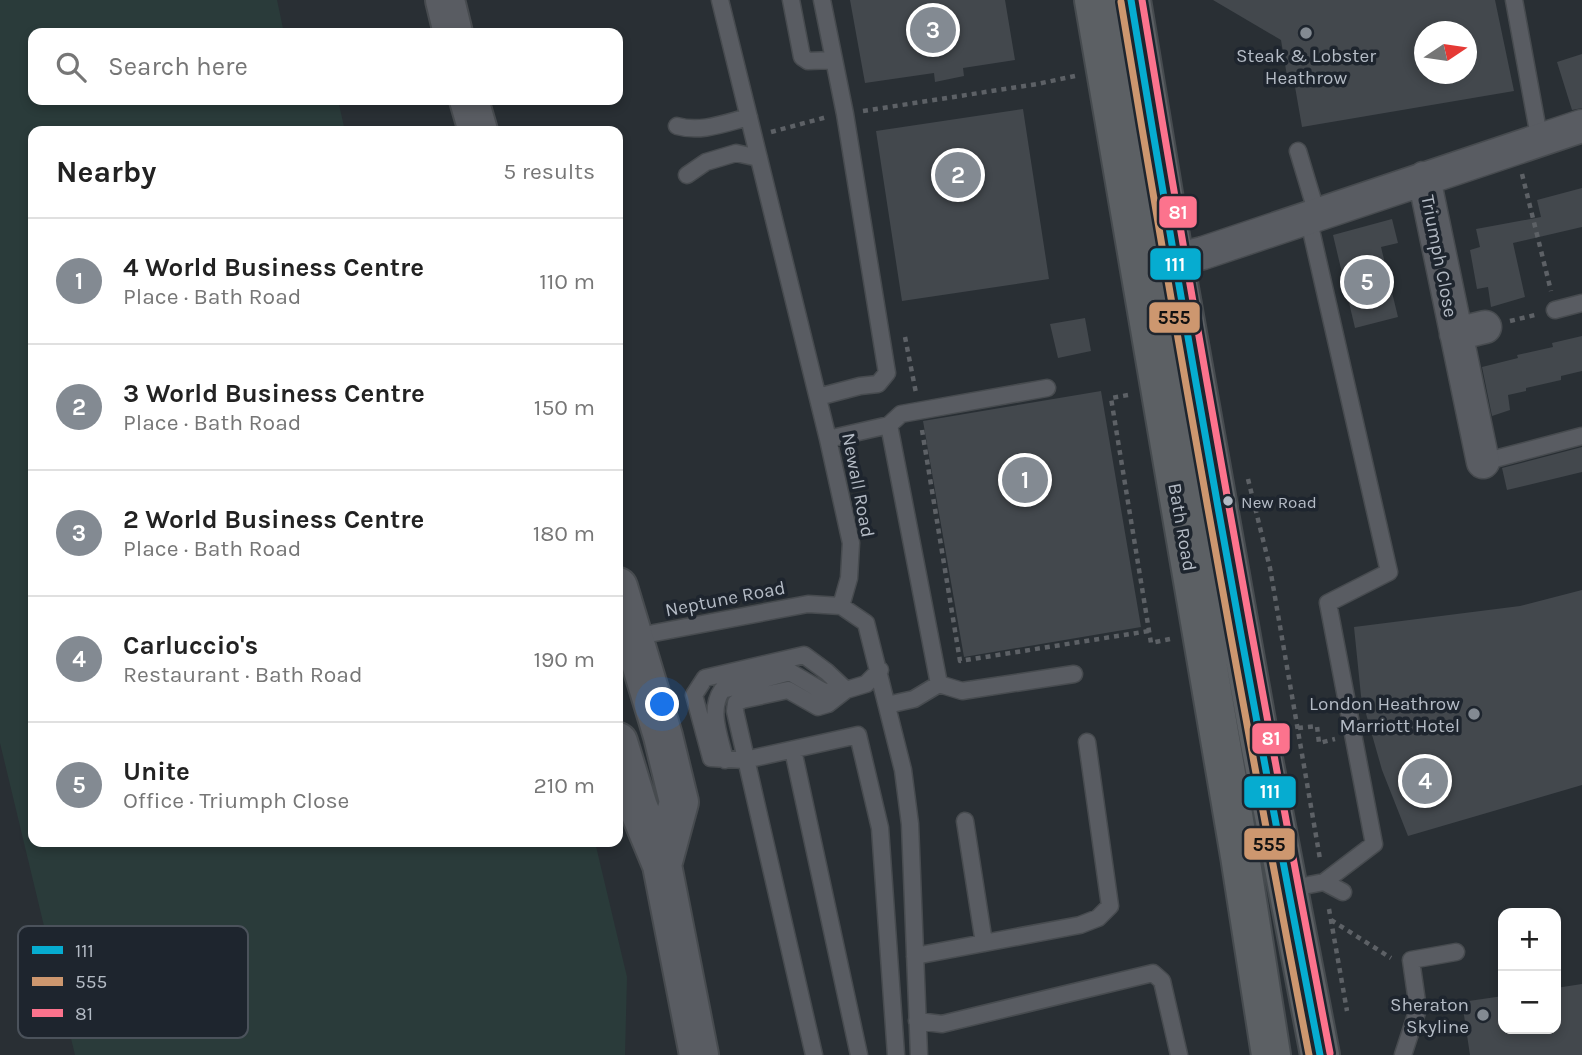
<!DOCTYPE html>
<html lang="en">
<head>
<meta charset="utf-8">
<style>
  :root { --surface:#fff; --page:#f6f6f6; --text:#222; --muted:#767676; --line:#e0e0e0; --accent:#838a92 }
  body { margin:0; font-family:Karla,sans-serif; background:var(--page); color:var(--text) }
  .controls { position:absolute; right:21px; bottom:21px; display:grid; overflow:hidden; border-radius:14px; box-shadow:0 4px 10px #0003 }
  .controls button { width:63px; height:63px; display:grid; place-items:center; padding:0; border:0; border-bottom:2px solid var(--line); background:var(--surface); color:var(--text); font:35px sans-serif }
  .compass { position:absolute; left:1414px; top:21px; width:63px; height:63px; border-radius:50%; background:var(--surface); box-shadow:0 4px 10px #0003; rotate:77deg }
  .you { position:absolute; left:663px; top:705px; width:24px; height:24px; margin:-18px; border:5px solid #fff; border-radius:50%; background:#1a73e8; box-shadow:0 0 0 10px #1a73e833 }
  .badge { display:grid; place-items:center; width:46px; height:46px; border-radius:50%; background:var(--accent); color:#fff; font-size:23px; font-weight:700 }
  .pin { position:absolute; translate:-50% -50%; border:4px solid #fff; box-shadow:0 2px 7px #0006 }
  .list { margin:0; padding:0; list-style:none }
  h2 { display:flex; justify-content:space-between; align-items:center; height:91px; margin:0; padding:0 28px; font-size:30px }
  h2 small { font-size:23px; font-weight:400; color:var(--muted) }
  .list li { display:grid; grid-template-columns:46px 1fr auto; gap:21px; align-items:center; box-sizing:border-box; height:126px; padding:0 28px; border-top:2px solid var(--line) }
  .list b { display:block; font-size:26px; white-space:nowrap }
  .list p { margin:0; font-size:23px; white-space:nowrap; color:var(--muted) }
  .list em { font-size:23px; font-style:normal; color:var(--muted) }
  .icon { flex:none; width:38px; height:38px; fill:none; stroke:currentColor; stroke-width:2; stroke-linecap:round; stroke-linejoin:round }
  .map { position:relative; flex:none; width:1582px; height:1055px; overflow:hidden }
  .search { position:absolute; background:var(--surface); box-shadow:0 4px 10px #0003; left:28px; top:28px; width:595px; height:77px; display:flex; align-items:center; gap:18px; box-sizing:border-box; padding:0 24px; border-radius:14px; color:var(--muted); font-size:26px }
  .panel { position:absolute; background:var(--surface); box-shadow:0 4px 10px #0003; left:28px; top:126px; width:595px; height:721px; border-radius:14px }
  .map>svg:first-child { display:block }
  .green { fill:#2a3b3a }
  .building { fill:#43484d; fill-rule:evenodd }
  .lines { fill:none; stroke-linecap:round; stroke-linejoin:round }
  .service-casing { stroke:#474b4f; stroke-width:19 }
  .minor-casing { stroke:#474b4f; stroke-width:35 }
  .tertiary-casing { stroke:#474b4f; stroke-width:42 }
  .trunk-casing { stroke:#464b4f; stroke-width:42 }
  .path { stroke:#5d6166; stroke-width:4.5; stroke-dasharray:5 5; stroke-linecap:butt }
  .service { stroke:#595c62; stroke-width:16 }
  .minor { stroke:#595c62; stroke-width:32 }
  .tertiary { stroke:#595c62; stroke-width:38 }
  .trunk { stroke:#5c6064; stroke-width:38 }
  .bus-1-casing { stroke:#1e252e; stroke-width:12 }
  .bus-2-casing { stroke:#1e252e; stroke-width:12 }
  .bus-3-casing { stroke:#1e252e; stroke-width:12 }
  .bus-1 { stroke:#06acd0; stroke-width:7 }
  .bus-2 { stroke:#cd976f; stroke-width:7 }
  .bus-3 { stroke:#fc738d; stroke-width:7 }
  .poi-dot { fill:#838a92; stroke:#1e252e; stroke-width:2.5 }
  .bus-dot { fill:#b4bbc5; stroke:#1e252e; stroke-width:2.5 }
  .labels { text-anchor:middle; stroke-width:7; stroke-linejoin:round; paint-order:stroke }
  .bus-label { font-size:17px; fill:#b4bbc5; stroke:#1e252e; text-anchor:start }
  .poi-label { font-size:19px; fill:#b4bbc5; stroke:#1e252e; text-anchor:end }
  .street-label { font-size:19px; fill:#b4bbc5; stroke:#1e252e }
  .key { fill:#1e252e; stroke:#4b525b; stroke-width:2 }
  .key-label { font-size:19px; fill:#b4bbc5 }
  .line-badge { stroke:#1e252e; stroke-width:2.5 }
  .badge-label { font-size:19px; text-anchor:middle; font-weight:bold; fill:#fff }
  .pale-badge-label { font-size:19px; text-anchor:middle; font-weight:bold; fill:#111 }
</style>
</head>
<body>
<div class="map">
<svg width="1582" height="1055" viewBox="0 0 1582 1055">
  <rect width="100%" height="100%" fill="#292f34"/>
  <path class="green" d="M0,0h277l7,33h-251v67h305l7,31h-312v711h562l32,135 -2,78h-550l-75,-312z"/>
  <path class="building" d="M850,0h155l10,60 -52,8 1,8 -29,6 -1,-9 -69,10z
    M1213,0h282l19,91 -212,36 -8,-46 -6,1 -7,-42zM1424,32h42v42h-42z
    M1582,54v54l-10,2 -15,-48z
    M1023,109l26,170 -147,22 -26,-170z
    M1582,188v39l-69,16 12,54 -34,10 -3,-20 -11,2 -7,-39 10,-3 -4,-18 65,-12 -4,-17z
    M1392,219l6,24 -17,4 17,70 -43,11 -22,-93z
    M1085,318l6,33 -33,7 -8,-34z
    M1582,336v35l-21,5v4l-35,8v3l-18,4 2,15 -18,6 -10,-49 36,-9 -1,-3 36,-8 -1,-4z
    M1101,391l40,236 -177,30 -41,-236z
    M1582,447v25l-75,18 -5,-22z
    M1582,590v195l-174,51 -26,-66 -21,-74 -7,-69 166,-21z
    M1582,984v71h-112l-8,-53 41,-6v33h53v-41z"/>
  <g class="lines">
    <g class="service-casing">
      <path id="service" d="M720,0l108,439 23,104 -2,35 -8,28 25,17 37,147 7,54 9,231
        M791,0l11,57 6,4 26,-1
        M1514,0l26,142
        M677,126c24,7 48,-3 72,-9
        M1298,151l19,63
        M687,175l19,-13 30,-9 23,5
        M1308,217l81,355 -61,31 46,241 -50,38
        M1555,310l27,-7
        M818,397l42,-11 18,-2 9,-11 -42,-259 -23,-114
        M889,425l12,-11 146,-26
        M828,439l61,-14 50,259 -25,15 -27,6
        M1483,462l99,-26
        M633,637l175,-33 33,2
        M880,670l-14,14 -20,6 -19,-18 -23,-17 -99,23 -11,17 17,63 34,2 113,-25 22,93 16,227
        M939,684l23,7 112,-17
        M793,750l66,305
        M725,760c-5,-23 -17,-49 -3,-70l68,-18 34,20 22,-2
        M965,821l19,122
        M1288,889l36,-7 19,10
        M915,956l165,-31 18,-7 12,-12 -23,-164
        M917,1021l25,3 211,-51 9,8 17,74
        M814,1055l-79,-344 1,-8 6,-3 46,-10 30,17 10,-3 18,-14
        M1403,1055l15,-46 -7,-49 45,-8"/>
    </g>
    <g class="minor-casing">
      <path id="minor" d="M1424,178l59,284
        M1174,260l29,-7 379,-127
        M1456,334l29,-7"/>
    </g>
    <g class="tertiary-casing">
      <path id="tertiary" d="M445,0l8,33
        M469,100l9,31
        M618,587l45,149 16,66 -17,63
        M618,742l20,65 24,58 37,190"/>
    </g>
    <g class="trunk-casing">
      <path id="trunk" d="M1094,0l146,856 31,199
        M1131,0l43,260 85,478 61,317"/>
    </g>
    <path class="path" d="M863,111l174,-27 38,-8
      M771,132l56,-15
      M1522,174l29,117
      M1510,321l25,-6
      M905,337l11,56
      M1128,395l-17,3 40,245 19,-4
      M922,430l38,231 189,-30
      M1248,479l22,89 50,291
      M1298,728l19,-2 2,17 16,-4
      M1329,909l18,102
      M1331,920l60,38"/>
    <use href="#service" class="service"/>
    <use href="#minor" class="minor"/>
    <use href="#tertiary" class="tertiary"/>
    <use href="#trunk" class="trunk"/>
    <g class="bus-1-casing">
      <path id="bus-1" d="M1131,0c58,353 121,704 189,1055"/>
    </g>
    <g class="bus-2-casing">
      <path id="bus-2" d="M1121,2c58,352 121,703 188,1053"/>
    </g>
    <g class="bus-3-casing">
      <path id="bus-3" d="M1142,0c58,352 121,703 188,1053"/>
    </g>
    <use href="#bus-1" class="bus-1"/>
    <use href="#bus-2" class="bus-2"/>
    <use href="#bus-3" class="bus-3"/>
  </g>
  <g class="poi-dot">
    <circle cx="1306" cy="33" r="7"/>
    <circle cx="1474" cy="714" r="7"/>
    <circle cx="1483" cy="1015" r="7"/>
  </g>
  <circle class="bus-dot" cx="1228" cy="501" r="6"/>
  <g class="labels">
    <g class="bus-label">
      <text x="1241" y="508">New Road</text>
    </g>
    <g class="poi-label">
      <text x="1306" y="62" text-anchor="middle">Steak &amp; Lobster<tspan x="1306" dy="22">Heathrow</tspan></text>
      <text x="1460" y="710">London Heathrow<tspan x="1460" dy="22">Marriott Hotel</tspan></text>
      <text x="1469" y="1011">Sheraton<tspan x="1469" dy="22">Skyline</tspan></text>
    </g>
    <g class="street-label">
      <text transform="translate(1440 256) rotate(79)" y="7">Triumph Close</text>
      <text transform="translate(859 485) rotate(79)" y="7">Newall Road</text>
      <text transform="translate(1183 527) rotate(80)" y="7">Bath Road</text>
      <text transform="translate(725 598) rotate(-11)" y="7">Neptune Road</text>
    </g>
  </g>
  <rect x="18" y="926" width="230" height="112" rx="10" class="key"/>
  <rect x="32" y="946" width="31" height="8" fill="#06acd0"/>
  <rect x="32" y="977" width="31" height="9" fill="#cd976f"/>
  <rect x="32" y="1009" width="31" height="8" fill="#fc738d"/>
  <g class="key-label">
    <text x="75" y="957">111</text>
    <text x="75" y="988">555</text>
    <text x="75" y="1020">81</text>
  </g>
  <g class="line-badge">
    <rect x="1158" y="195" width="40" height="34" rx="7" fill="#fc738d"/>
    <rect x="1149" y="247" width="53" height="34" rx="7" fill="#06acd0"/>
    <rect x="1148" y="301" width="53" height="33" rx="7" fill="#cd976f"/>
    <rect x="1251" y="722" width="40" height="33" rx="7" fill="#fc738d"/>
    <rect x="1243" y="775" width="54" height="34" rx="7" fill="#06acd0"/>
    <rect x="1243" y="827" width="53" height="34" rx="7" fill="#cd976f"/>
  </g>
  <g class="badge-label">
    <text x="1178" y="219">81</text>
    <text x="1175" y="271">111</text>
    <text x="1271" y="745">81</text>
    <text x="1270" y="798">111</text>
  </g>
  <g class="pale-badge-label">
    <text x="1174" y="324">555</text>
    <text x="1269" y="851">555</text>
  </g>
</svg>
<div class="controls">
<button>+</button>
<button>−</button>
</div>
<svg class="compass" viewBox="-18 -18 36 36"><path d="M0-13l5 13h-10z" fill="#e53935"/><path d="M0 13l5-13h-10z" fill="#767676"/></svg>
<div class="you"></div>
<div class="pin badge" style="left:1025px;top:480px">1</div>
<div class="pin badge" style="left:958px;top:175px">2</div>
<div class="pin badge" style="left:933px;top:30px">3</div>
<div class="pin badge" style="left:1425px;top:781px">4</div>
<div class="pin badge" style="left:1367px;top:282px">5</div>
<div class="search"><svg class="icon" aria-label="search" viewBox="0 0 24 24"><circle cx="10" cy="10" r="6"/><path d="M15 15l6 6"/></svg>Search here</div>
<section class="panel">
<h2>Nearby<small>5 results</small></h2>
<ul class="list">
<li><span class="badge">1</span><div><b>4 World Business Centre</b><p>Place · Bath Road</p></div><em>110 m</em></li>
<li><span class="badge">2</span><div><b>3 World Business Centre</b><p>Place · Bath Road</p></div><em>150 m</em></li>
<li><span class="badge">3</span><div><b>2 World Business Centre</b><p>Place · Bath Road</p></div><em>180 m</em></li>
<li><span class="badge">4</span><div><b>Carluccio's</b><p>Restaurant · Bath Road</p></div><em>190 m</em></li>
<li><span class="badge">5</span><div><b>Unite</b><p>Office · Triumph Close</p></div><em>210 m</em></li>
</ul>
</section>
</div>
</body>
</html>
